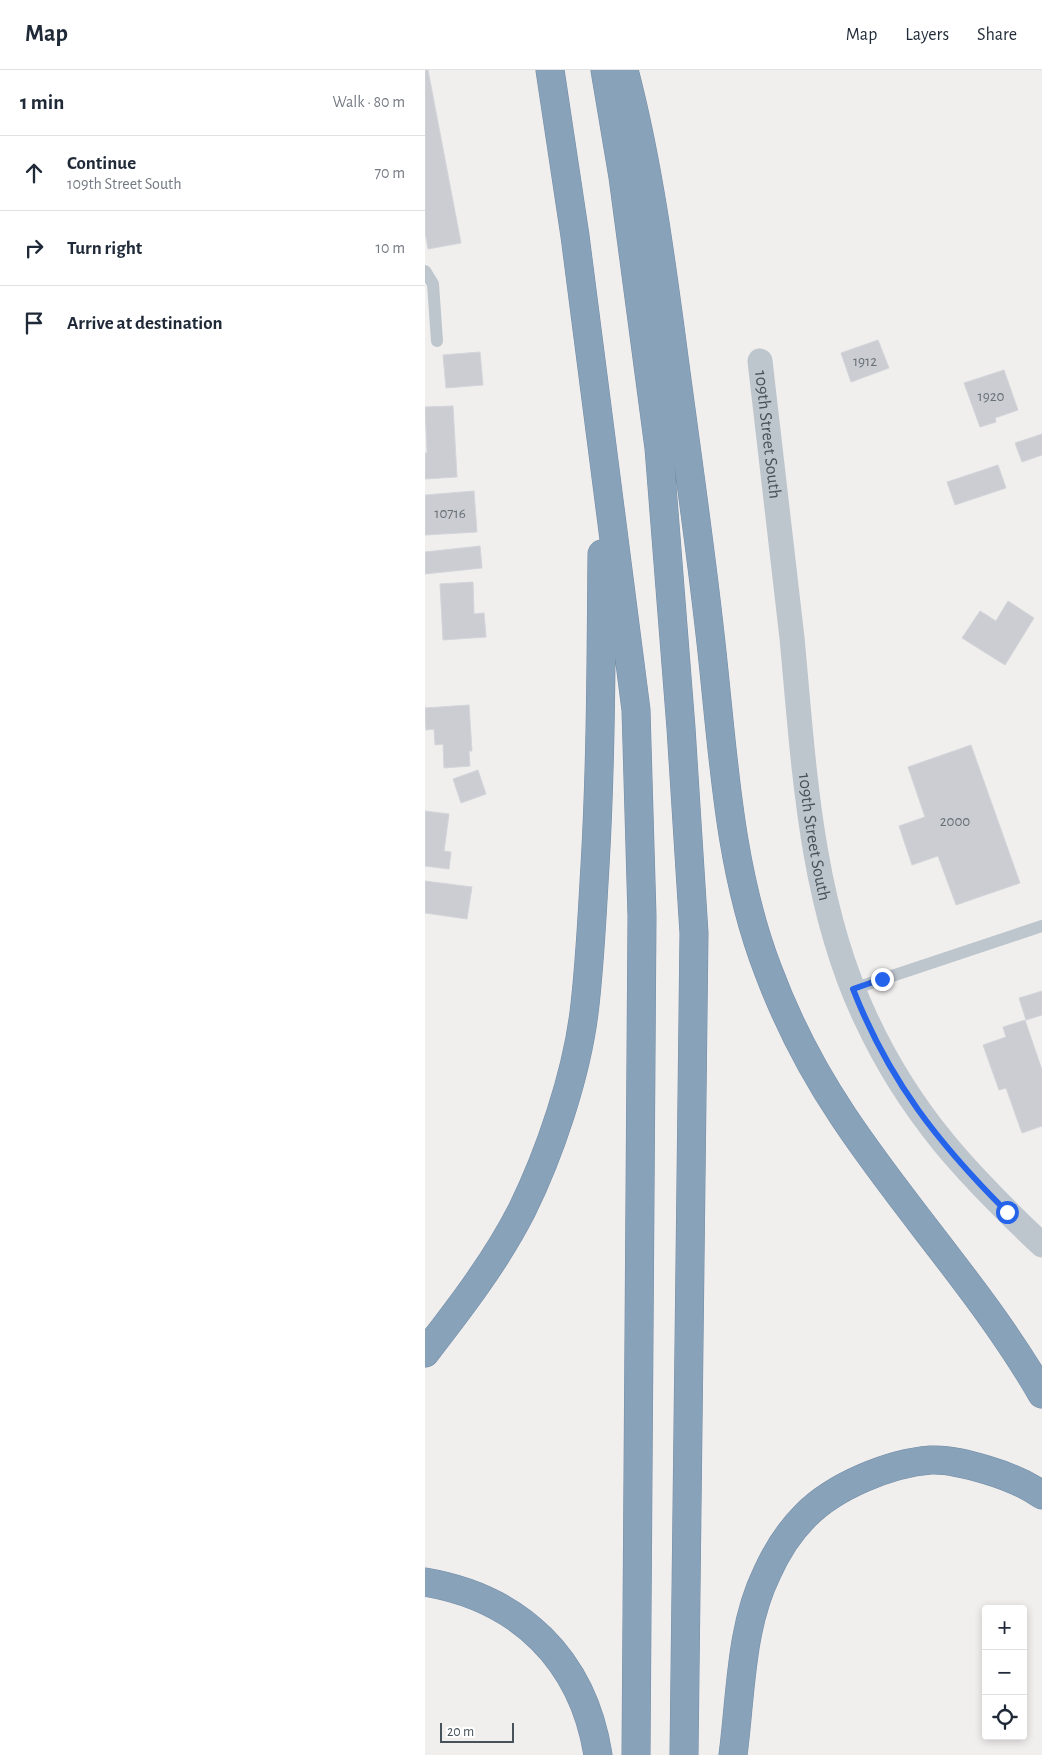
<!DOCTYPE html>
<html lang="en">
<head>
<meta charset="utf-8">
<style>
  :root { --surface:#fff; --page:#f6f6f7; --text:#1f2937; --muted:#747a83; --line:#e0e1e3 }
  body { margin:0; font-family:"Alegreya Sans",sans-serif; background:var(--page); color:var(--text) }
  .controls { position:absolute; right:15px; bottom:15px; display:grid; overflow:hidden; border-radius:5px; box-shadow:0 2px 8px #0003 }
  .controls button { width:45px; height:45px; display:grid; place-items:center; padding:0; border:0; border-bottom:1px solid var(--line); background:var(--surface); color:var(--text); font:25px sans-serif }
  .scale { position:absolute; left:15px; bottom:12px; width:74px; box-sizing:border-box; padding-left:5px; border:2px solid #47525a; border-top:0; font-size:14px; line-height:18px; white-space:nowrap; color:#47525a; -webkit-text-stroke:4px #fff; paint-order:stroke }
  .stop { position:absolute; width:15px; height:15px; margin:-11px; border:4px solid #2563eb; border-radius:50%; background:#fff }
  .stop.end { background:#2563eb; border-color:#fff; box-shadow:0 1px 5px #0008 }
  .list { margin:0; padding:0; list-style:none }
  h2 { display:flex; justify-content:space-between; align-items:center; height:65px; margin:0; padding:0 20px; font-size:21px }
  h2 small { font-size:16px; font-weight:400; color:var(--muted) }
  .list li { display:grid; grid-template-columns:32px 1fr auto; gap:15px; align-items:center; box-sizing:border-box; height:75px; padding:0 20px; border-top:1px solid var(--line) }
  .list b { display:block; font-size:19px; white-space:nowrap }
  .list p { margin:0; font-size:16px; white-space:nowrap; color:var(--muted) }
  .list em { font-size:16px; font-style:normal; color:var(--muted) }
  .icon { flex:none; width:28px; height:28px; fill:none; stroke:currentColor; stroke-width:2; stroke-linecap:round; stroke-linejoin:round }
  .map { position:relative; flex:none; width:617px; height:1685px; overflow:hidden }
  header { display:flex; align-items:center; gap:30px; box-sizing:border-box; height:70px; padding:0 25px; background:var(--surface); border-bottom:1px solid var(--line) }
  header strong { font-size:24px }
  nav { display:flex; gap:28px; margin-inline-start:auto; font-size:18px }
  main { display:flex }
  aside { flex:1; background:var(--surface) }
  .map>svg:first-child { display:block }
  .building { fill:#cbcdd2; stroke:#d2d5d9 }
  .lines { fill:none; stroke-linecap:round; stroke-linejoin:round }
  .motorway-casing { stroke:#748ea6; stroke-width:29 }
  .service { stroke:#bdc6cc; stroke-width:12 }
  .minor { stroke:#bdc6cc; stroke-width:25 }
  .motorway { stroke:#88a2ba; stroke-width:28 }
  .route { stroke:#2563eb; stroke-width:6 }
  .labels { text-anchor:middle; stroke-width:4.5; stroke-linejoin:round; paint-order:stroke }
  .number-label { font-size:15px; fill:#687178 }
  .street-label { font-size:18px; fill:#47525a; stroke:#fff }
</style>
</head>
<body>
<header>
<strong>Map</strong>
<nav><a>Map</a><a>Layers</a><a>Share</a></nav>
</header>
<main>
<aside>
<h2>1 min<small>Walk · 80 m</small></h2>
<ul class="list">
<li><svg class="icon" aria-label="ahead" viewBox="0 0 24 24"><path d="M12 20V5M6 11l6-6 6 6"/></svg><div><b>Continue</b><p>109th Street South</p></div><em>70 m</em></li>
<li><svg class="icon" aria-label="right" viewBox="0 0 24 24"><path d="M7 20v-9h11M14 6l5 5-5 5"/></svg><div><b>Turn right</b></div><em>10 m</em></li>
<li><svg class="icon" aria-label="arrive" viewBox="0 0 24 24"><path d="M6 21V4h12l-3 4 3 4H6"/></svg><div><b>Arrive at destination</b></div></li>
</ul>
</aside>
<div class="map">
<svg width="617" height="1685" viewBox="0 0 617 1685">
  <rect width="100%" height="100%" fill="#f1eeee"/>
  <path class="building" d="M0,0h3l33,173 -33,6 -3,-17z
    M453,270l11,28 -38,14 -10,-29z
    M55,282l3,33 -37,3 -3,-33z
    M579,300l14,40 -23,8 1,4 -16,5 -16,-44z
    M28,336l4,71 -32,2v-26h2l-2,-46z
    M617,364v21l-20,7 -7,-19z
    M573,395l8,23 -51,17 -8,-23z
    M49,421l3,41 -52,3v-40z
    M55,476l2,22 -57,6v-22z
    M48,512l1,32 10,-1 2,24 -43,3 -3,-56z
    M583,531l26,17 -29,47 -43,-27 18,-27 16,10z
    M44,635l3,46h-3l1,15 -26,2 -1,-24 -8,1 -1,-16 -8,1 -1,-22z
    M546,675l49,138 -64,22 -18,-49 -26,9 -13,-39 26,-9 -17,-50z
    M53,700l8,24 -25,9 -8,-24z
    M0,741l24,3 -5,37 7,1 -2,17 -24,-3z
    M0,811l47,6 -5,32 -42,-6z
    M617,921v24l-16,5 -7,-22z
    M600,950l17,50v56l-20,7 -16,-45 -7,2 -16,-45 23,-8 -3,-10z"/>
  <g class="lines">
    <g class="motorway-casing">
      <path id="motorway" d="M125,0l25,166 61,474 6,206 -6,839
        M180,0l18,107 36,271 22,280 13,205 -10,822
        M199,0c25,95 38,197 51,295 12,90 25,179 35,269 13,112 17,230 58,336 19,51 45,101 75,146 63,95 142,179 199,278
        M0,1283c35,-45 71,-92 97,-143 28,-57 54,-134 62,-197 6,-48 8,-98 11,-147 6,-104 6,-207 7,-312
        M0,1512c95,16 158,78 173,173
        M308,1685c8,-60 7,-127 34,-182 9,-20 22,-41 38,-57 29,-30 85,-53 126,-56 18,-1 39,5 56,10 20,6 38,13 55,25"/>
    </g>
    <path class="service" d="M0,201l8,13 4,57
      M428,919l189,-63"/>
    <path class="minor" id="s1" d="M335,291c10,92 22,184 32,277 12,128 18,263 74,381 44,95 101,155 176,226"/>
    <use href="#motorway" class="motorway"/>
  </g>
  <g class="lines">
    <path class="route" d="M457,909l-29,10c36,92 85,154 154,223"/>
  </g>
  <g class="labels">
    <g class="number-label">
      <text x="440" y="296">1912</text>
      <text x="566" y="331">1920</text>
      <text x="25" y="448">10716</text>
      <text x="530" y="756">2000</text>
    </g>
    <g class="street-label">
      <text dy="6" stroke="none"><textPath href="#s1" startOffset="74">109th Street South</textPath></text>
      <text dy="6" stroke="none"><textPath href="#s1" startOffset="479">109th Street South</textPath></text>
    </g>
  </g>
</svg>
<div class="controls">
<button>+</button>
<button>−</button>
<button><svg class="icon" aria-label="locate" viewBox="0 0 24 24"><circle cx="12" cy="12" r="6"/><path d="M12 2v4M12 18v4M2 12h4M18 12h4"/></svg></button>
</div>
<div class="scale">20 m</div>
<div class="stop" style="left:582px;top:1142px"></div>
<div class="stop end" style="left:457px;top:909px"></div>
</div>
</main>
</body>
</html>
